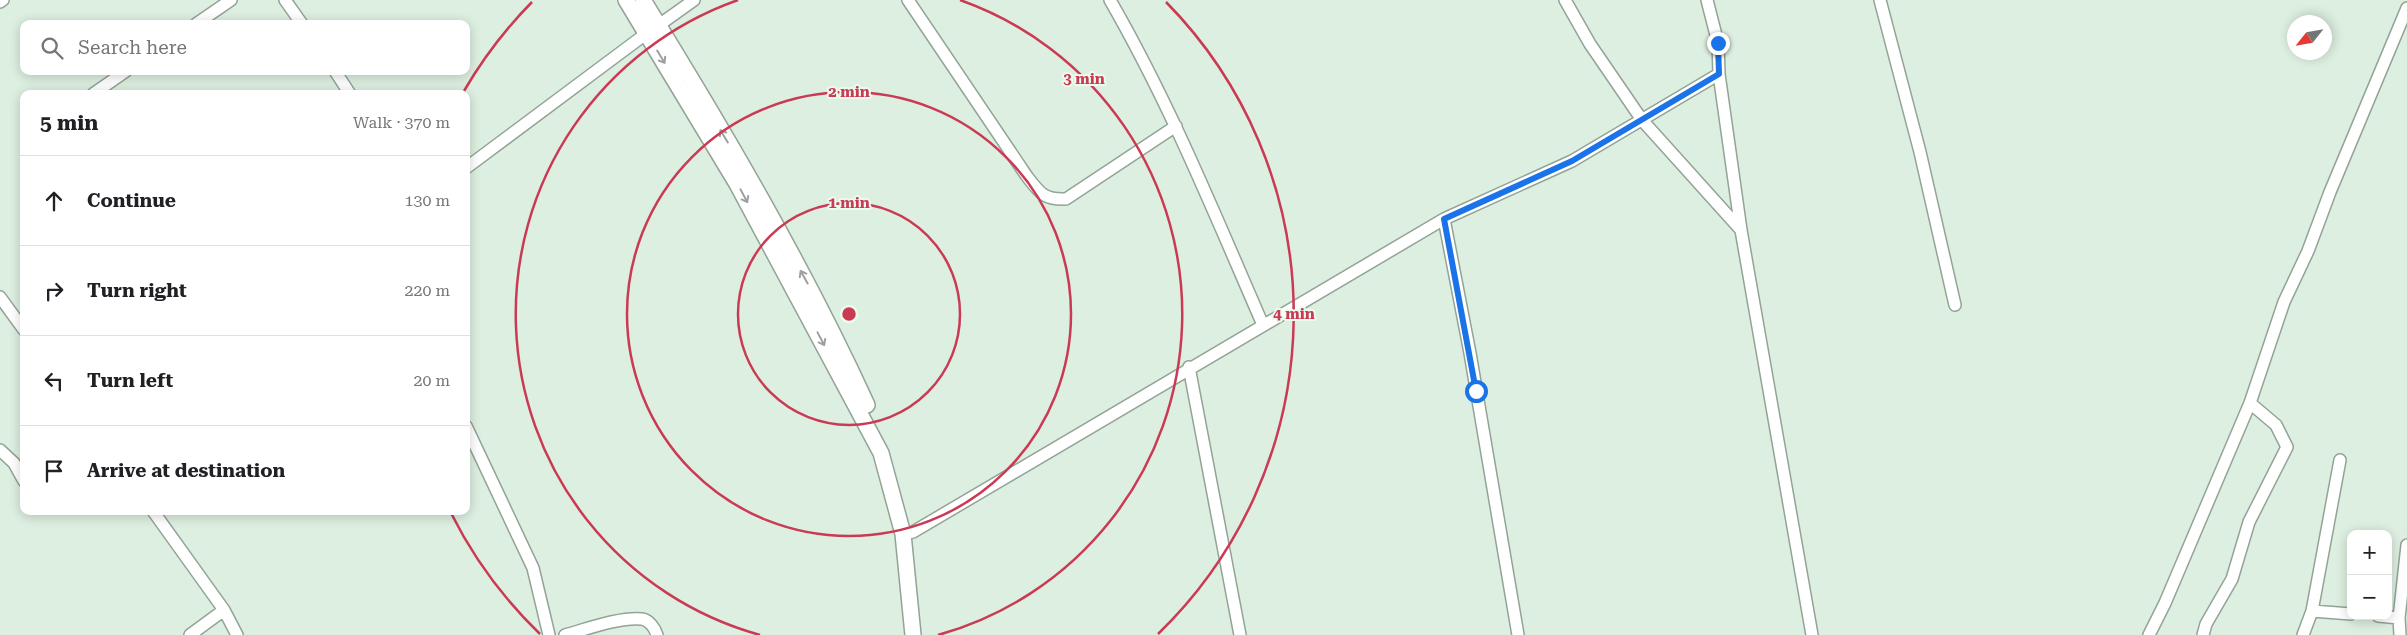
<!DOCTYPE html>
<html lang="en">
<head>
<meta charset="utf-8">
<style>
  :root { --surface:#fff; --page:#f2f2f2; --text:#202124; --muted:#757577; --line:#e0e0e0 }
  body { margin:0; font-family:"Roboto Serif",serif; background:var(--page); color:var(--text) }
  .controls { position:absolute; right:15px; bottom:15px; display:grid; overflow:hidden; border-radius:10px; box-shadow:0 2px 12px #0003 }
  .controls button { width:45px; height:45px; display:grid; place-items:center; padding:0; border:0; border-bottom:1px solid var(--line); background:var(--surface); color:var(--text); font:25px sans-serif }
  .compass { position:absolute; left:2287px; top:15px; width:45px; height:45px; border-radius:50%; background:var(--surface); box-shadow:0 2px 12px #0003; rotate:239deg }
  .stop { position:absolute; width:15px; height:15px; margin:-11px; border:4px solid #1a73e8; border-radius:50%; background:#fff }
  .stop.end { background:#1a73e8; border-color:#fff; box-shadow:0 1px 5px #0008 }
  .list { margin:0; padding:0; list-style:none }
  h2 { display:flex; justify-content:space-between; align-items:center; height:65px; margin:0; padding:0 20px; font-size:21px }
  h2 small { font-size:16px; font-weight:400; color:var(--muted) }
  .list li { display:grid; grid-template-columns:32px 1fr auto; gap:15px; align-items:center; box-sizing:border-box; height:90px; padding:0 20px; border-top:1px solid var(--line) }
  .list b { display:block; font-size:19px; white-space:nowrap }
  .list em { font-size:16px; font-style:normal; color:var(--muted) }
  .icon { flex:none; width:28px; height:28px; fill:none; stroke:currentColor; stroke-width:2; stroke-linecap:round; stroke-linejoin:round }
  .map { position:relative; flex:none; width:2407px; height:635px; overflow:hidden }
  .search { position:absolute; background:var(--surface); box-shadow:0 2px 12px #0003; left:20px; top:20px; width:450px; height:55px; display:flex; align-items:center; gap:12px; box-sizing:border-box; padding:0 18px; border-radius:10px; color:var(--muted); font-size:19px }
  .panel { position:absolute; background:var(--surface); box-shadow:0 2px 12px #0003; left:20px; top:90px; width:450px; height:425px; border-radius:10px }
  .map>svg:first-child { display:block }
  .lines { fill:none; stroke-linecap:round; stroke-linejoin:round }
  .street-casing { stroke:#93a396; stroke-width:14 }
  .secondary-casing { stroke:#93a396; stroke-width:18 }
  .street { stroke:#fff; stroke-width:11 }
  .secondary { stroke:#fff; stroke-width:15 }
  .oneway { stroke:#9da09e }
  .route { stroke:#1a73e8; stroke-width:6 }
  .ring { fill:none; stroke:#ca3a54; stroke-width:2.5 }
  .centre { fill:#ca3a54; stroke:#ebfcee; stroke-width:2.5 }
  .ring-label { font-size:15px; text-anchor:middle; font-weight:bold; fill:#ca3a54; stroke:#ebfcee; stroke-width:4; stroke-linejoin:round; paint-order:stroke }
</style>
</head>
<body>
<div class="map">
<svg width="2407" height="635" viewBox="0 0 2407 635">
  <rect width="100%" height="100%" fill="#ddefe1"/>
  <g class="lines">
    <g class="street-casing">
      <path id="street" d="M285,0l17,24
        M908,0l118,175c13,17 17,25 40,24l110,-73
        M1110,0c60,104 105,215 153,325
        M1565,0l25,44 52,76 99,110
        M1707,0l11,43 1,31 22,156 71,405
        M1880,0l40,152 35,153
        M0,2l3,-2
        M196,24l35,-24
        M659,25l35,-25
        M335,71l15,23
        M93,94l33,-23
        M466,168l181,-135
        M1444,219l26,134 48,282
        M0,297l24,33
        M1189,367l51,268
        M466,426l67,142 16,67
        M0,450l14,13 10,18
        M153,511l71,99 13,25
        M903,534l10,-2 531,-313 128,-58 147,-87
        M2312,611l39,3
        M2378,616l21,2 1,17
        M2399,618l8,-73
        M190,635l34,-25
        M565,635c22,-6 54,-18 77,-16 7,1 13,9 15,16
        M2149,635l16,-32 85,-200 34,-101 24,-51 22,-59 77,-184
        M2203,635l3,-11 26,-45 17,-57 38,-75 -11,-22 -26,-22
        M2303,635l9,-24 28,-151"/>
    </g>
    <g class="secondary-casing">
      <path id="secondary" d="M626,0l111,184 144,269 22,81 10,101
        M643,0c81,131 160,265 224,405"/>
    </g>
    <use href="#street" class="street"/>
    <use href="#secondary" class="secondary"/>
  </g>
  <defs><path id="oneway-shaft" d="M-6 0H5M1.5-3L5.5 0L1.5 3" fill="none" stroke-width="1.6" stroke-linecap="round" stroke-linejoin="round" transform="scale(1.25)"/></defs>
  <g class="oneway">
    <use href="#oneway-shaft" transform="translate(661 57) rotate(59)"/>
    <use href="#oneway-shaft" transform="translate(724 136) rotate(-121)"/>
    <use href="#oneway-shaft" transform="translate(744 196) rotate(62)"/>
    <use href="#oneway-shaft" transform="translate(804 277) rotate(-119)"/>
    <use href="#oneway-shaft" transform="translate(821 339) rotate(62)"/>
  </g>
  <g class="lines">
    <path class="route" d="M1476,391l-32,-172 128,-58 147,-87 -1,-31"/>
  </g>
  <g class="ring">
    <circle cx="849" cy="314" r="111"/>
    <circle cx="849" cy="314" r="222"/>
    <path d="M760 635A333 333 0 0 1 738 0M960 0A333 333 0 0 1 938 635"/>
    <path d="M540 634A445 445 0 0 1 451 513M464 91A445 445 0 0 1 532 2M1166 2A445 445 0 0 1 1158 634"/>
  </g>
  <circle cx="849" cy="314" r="8" class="centre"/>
  <g class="ring-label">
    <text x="1084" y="84">3 min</text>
    <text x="849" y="97">2 min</text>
    <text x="849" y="208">1 min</text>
    <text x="1294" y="319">4 min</text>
  </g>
</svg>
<div class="controls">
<button>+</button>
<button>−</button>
</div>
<svg class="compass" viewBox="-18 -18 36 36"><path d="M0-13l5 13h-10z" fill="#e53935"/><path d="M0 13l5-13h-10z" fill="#757577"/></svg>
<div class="stop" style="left:1476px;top:391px"></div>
<div class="stop end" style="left:1718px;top:43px"></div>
<div class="search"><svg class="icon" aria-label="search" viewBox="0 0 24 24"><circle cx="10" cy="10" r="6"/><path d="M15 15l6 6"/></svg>Search here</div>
<section class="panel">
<h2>5 min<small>Walk · 370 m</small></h2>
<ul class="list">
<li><svg class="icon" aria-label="ahead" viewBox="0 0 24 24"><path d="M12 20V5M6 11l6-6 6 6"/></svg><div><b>Continue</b></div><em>130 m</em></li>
<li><svg class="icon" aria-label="right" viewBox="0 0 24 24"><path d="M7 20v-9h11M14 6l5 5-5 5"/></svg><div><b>Turn right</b></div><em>220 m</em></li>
<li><svg class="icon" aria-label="left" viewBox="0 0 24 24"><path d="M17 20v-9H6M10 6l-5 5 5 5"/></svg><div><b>Turn left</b></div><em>20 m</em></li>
<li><svg class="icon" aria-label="arrive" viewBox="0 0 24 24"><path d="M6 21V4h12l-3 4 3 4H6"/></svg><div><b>Arrive at destination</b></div></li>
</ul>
</section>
</div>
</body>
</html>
